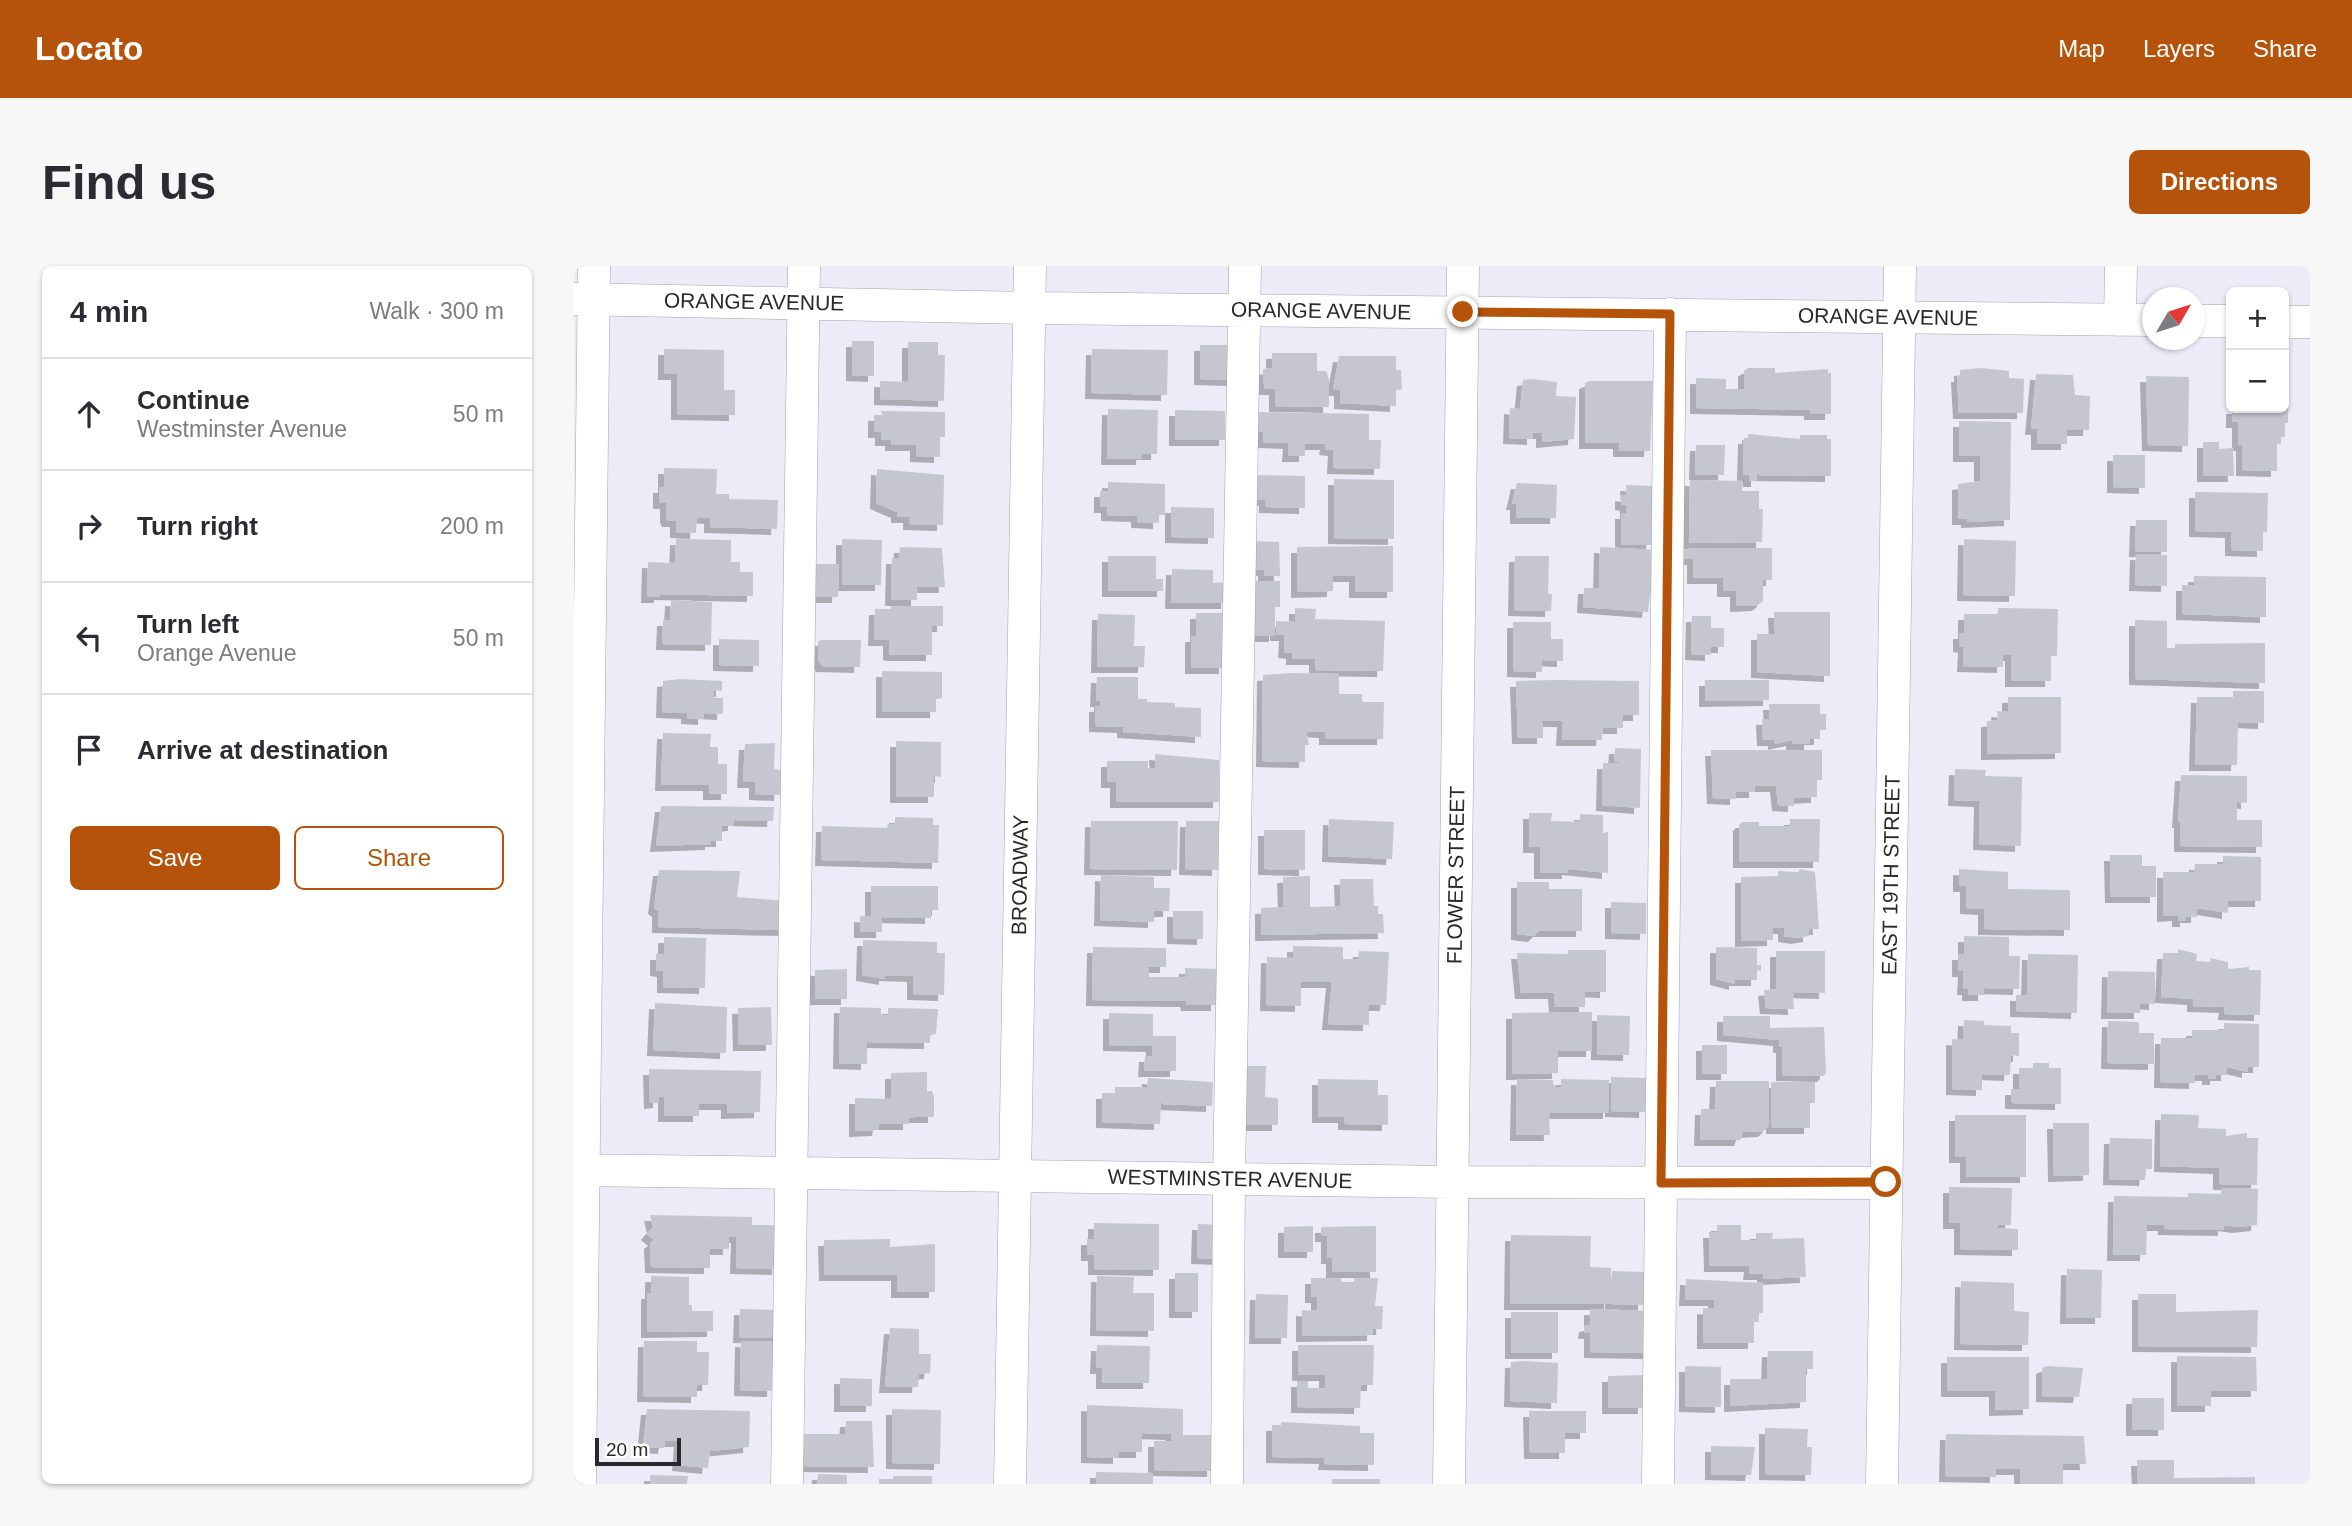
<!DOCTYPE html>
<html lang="en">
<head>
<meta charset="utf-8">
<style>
  :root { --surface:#fff; --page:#f7f7f7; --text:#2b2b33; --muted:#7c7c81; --line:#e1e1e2; --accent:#b45309 }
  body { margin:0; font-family:Helvetica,sans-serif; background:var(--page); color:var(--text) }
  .controls { position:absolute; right:21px; top:21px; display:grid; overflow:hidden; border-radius:10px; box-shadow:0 2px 5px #0004 }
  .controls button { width:63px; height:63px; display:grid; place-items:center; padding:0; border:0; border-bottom:2px solid var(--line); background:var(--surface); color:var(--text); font:35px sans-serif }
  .compass { position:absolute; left:1568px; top:21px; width:63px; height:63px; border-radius:50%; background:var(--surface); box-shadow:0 2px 5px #0004; rotate:51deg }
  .scale { position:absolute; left:21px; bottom:18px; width:86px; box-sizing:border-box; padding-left:7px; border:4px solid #29292d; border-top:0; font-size:19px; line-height:24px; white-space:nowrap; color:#29292d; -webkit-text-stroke:5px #fff; paint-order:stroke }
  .stop { position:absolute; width:21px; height:21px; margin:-16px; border:5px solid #b45309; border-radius:50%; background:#fff }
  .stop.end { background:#b45309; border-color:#fff; box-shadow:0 2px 7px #0008 }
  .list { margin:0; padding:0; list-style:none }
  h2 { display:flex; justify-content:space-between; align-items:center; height:91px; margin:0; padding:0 28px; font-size:30px }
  h2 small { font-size:23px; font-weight:400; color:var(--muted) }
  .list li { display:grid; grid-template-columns:46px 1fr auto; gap:21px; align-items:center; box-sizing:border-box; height:112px; padding:0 28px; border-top:2px solid var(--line) }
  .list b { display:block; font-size:26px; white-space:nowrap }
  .list p { margin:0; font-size:23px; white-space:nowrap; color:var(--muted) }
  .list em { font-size:23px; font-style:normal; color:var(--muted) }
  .actions { display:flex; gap:14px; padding:21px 28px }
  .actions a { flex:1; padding:16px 0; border:2px solid var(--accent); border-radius:10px; text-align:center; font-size:24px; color:var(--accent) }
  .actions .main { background:var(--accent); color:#fff }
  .icon { flex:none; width:38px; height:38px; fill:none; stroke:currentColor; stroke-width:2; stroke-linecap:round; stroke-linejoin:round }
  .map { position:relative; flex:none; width:1736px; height:1218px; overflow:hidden; border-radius:10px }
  header { display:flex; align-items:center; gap:42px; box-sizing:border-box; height:98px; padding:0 35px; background:var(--accent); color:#fff }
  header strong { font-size:33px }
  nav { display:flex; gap:38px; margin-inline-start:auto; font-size:24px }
  .intro { display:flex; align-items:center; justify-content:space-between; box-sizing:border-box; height:168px; padding:0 42px }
  h1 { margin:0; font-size:49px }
  .button { padding:18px 32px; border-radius:10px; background:var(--accent); color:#fff; font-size:24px; font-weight:700 }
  main { display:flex; gap:42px; padding:0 42px }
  aside { flex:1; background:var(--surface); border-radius:10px; box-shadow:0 2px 5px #0004 }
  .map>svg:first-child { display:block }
  .building { fill:#c6c6d1; filter:url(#shadow) }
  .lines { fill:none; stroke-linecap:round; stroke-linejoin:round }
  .minor-casing { stroke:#a3a3ae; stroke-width:33 }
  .minor { stroke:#fff; stroke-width:32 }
  .route { stroke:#b45309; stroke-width:9 }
  .labels { text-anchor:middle; stroke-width:6; stroke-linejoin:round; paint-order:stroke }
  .street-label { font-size:21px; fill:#29292d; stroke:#fff }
</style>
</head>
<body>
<header>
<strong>Locato</strong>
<nav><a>Map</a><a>Layers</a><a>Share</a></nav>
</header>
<div class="intro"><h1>Find us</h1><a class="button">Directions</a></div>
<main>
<aside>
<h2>4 min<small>Walk · 300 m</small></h2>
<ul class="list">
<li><svg class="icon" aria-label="ahead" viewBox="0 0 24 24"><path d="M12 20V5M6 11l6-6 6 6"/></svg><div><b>Continue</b><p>Westminster Avenue</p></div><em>50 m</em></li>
<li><svg class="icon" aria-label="right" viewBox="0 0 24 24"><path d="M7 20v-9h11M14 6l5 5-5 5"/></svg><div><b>Turn right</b></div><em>200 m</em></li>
<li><svg class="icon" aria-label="left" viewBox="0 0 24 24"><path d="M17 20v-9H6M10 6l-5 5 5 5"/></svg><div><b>Turn left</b><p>Orange Avenue</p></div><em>50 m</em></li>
<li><svg class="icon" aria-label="arrive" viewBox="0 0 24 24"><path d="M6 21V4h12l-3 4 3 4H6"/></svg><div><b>Arrive at destination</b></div></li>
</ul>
<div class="actions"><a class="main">Save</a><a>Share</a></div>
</aside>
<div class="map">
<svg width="1736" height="1218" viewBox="0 0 1736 1218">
  <defs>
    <filter id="shadow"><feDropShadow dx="-6" dy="6" stdDeviation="0" flood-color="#0004"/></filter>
  </defs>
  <rect width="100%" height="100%" fill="#ecebf7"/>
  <path class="building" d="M278,75h22v35l-22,-1z
    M334,76h30v13h7l-1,46 -64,-2v-18l28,1z
    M626,79h35v35l-35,-1z
    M90,83l60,1v40h11v25l-58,-1v-40h-13z
    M518,83l76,1 -1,45 -76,-2z
    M698,87h45v18h9l3,8v28l-54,-1v-17h-10l-2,-12v-8l9,-1z
    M765,90h57v14h5l1,19 -6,1v16l-56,-3v-13h-7z
    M1174,102h27v5l53,-4v4h3v41h-21v-4l-114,-2v-30l30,1v10h18v-18z
    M1407,102l28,3v7l15,1 -1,34h-64l-2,-37h3v-6z
    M1462,108l37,1 2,20 15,1 -1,34h-22v14h-30v-15h-6z
    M1572,110l43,1 -1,69 -40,-1z
    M957,113l26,3 -1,14 20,1 -2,42 -32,3v-9h-9v6l-24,-1 1,-30 10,1 3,-29z
    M1710,113h5l-1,44h-3v14h-4v7h-4v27l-35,-1v-25h-4v-23h-6v-14h52z
    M1016,115h63l-3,70h-31v-8h-34v-60z
    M534,143l50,1 -1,44h-15v5h-35z
    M601,144l50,1v29h-50z
    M307,145l64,1v25h-5v20l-24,-1v-11h-25v-5h-10v-8h-7v-17h8z
    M679,146l116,2v26h12l-1,29 -47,-1 1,-18 -9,-1 1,-5h-21v12h-17l1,-13 -26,-1v-10h-10z
    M1385,155l52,1 -1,98 -43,2v-3h-9v-35l22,-3v-25h-21z
    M1174,168l52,5v-4h27v4h4v37l-74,-1v6h-8v-6h-6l1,-37h4z
    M1629,176h16v7l14,-1 1,28h-31z
    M1122,179h29l-1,30 -29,-1z
    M1539,189h32v33l-32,-1z
    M90,202l53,1 -1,25h13v5l49,1 -1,29 -67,-2v-9l-13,-1 -1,16 -20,-1v-11h-8l-2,-4v-14h-7v-16h5z
    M303,203l67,6 -1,50 -34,-1v-7h-12v-5l-21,-9z
    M679,209l52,1v32l-40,-1v-7h-12z
    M760,213l60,1v59l-60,-1z
    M1116,214l53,1 -1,10h17v18h4l-1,33 -73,1z
    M534,216l57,2v31h-6v8l-22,-1v-6l-30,-1v-8h-7v-16h8z
    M943,217l40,2 -1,33h-40v-14h-4z
    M1052,219l29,1 -3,59h-31v-32h5v-8l-5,-1v-9l6,1z
    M1621,226l73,1 -1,39h-4v19l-32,-1v-18l-36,-1z
    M597,241l43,1v30l-43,-1z
    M1562,254h31v32l-32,-1z
    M102,273l55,1v22h9v10h13v24l-93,-2v3h-13l1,-35 27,1z
    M268,273l40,1 -1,45h-39z
    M1390,273l52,2 -1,55 -52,-1z
    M680,275l25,1 1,34 -16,-1v-5l-11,-1z
    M819,280v46h-38v-16h-22v15l-36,1v-45z
    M326,281l42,1 3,39h-28v13h-26l1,-42h7z
    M1026,281l57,3 -1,36 -6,8 -2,18 -65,-5 1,-19h15z
    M1119,282h79v32h-9v21l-5,4 -22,1v-15h-13v-13h-30v-19h-10v-9z
    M1562,288l31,1v31l-32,-1z
    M534,290h48v23h7v12h-55z
    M941,290h34l-1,38h4l-1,17 -37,-1z
    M235,298h30l-1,33h-28z
    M598,303l41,1v13l14,-1v21h-56z
    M1620,310l72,1v40l-84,-3v-29h12z
    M678,315h28v26h-5v29h-24z
    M97,334l41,2 -1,43 -49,-1 1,-24h7z
    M317,340h52v20h-11v29h-39l-4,-1v-14h-15l1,-31h16z
    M721,342l21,1 -1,10 70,2 -2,50 -68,-1v-11h-23v-6l-8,-1 1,-17h-9v-14l19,1z
    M1424,342l60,1 -1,47h-6v25h-40v-26h-8v12l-40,-1 1,-19 -5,-1v-13h5v-19h34z
    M1200,346h56v64l-73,-4v-38h18z
    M622,347h29v55h-34v-32h5z
    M524,348l37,1 -1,31h11l-1,21h-47z
    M1118,350h19v12h13v19h-13v8l-20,-1z
    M1561,354l32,1v27h8v-4l90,-1v40l-130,-4z
    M939,356h38v17h12v22l-21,-1v12l-29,-1z
    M145,373l40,1v26l-40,-1z
    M248,374h39l-1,27 -38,-1 -4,-6v-19z
    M308,405l60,1v26l-6,1v13h-54z
    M719,407l46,1v20h23v8h22l-1,37h-58v-7l-19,-1 3,14h-4v17l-43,-1 1,-86z
    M523,411h41v22h9v3l28,1v4l26,1v29l-78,-5v-5l-28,-1v-20h5v-5h-4z
    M106,413l42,2v10l-8,-1v8h9v16l-19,-1v6l-17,-1v-5l-25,-1 1,-31z
    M981,414l84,1v34h-16v13h-20l-1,12h-40l1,-19h-20v17h-25l-2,-57z
    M1131,414h64v20l-64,1z
    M1659,425h31v32l-26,-1 -1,43h-42l2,-68h36z
    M1434,431h53v56l-74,1v-33l11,-1 -1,-9 11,1z
    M1195,438h51v10h6v16h-6v9h-10v5h-18v-4l-18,4v-4h-11l-1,-21h8z
    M89,467l48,1 -1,13h8v17h9v30h-18v-9h-48z
    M322,475l45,1v35l-7,-1v21h-38z
    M201,477l-1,26 7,1 -1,25 -25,-1v-12h-12l2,-38z
    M1041,482l26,1 -1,59 -38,-3 1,-42 25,1 -14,-3z
    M1137,484h111v30h-5v17l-23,1v8l-16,-1 -2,-19h-21v6h-19v7l-23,-1z
    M581,488l64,6v42h-103v-20h-9v-21h41v7h8z
    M1381,503l31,1 -1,6 37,1 -1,69 -42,-2 1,-43 -26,-1z
    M1607,509l66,1v27l-10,-1v18h25v27l-82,-1v-24h-2z
    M87,540l113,1 -1,14 -39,-1v5l-12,1v15h-11v3l-55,2z
    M955,547h23l-1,8 29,1v-8l23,1v18l5,-1v41l-40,-4v4h-28v-26h-11z
    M321,551l38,1v7h6l-1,38 -117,-3 1,-34 65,2 1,-4h7z
    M755,553l65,3 -2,37 -64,-3z
    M1216,553h30l-1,43h-80v-37l3,-3h17v4h31z
    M517,555h87l-1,49 -87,-1z
    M612,555h33l-1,49 -33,-1z
    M690,564h41v40l-41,-1z
    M1536,589h32v11h14v31h-45z
    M1649,590l38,1v44h-33v12l-31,-5v9h-11v4h-8v-6l-15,1v-44h31l1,-8h28z
    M1226,603l15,3 4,57h-10v7l-12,2 -13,-2v-8h-11v12l-32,1v-64l37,-1v-5l20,1z
    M1385,603l49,3v17l62,1v40l-86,-1v-20l-18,-1v-22h-7z
    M85,604l81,1 -3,26 50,4 -1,29 -128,-3v-16l-4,-3z
    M527,609l53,2v11h16l-1,23h-15v11l-54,-2z
    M736,610v31l31,-1 -1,-27h33l1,27h4v8h5l1,19 -123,2v-27l23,-1 -1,-30z
    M943,616h32v7h33v42h-43l-5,5 -17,-2z
    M297,620h67v24h-7v8l-49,-1v15h-22v-16l11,1z
    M1037,636l35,1v31l-35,-1z
    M599,645h30v28l-30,-1z
    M1390,670l45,1v19h11l-1,33 -35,-1v7h-16v-6h-5l1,-18h-6v-17h6z
    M90,671l42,1 -1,50 -42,-1v-16l-7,-1v-16h8z
    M289,674l74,2v11h8l-1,42 -31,-1v-18l-28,-1v4l-23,-4z
    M719,680l50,1v12h15l1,-8 30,1 -3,53h-17v20l-41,-1 4,-42h-31v24l-35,-1 1,-48 26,1z
    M519,681l73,1v19h-17v10h36v-9l32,1v36h-30l-1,-4 -94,-1z
    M1142,681l41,1v17h4v6l-4,-1v10h-22v4l-19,-5z
    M1604,683l19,5 -1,7 14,1v-4l18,4v7l21,-2v3h12l-1,45 -36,-1 1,-7 -32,-1v-7l-32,-2 2,-44h15z
    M994,684h38v42l-21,-1v16h-30l-1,-14h-33l-4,-40 51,1z
    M1202,685h49v42l-32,-1 1,17 -28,-1 -2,-18 12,-1z
    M1454,688l50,1 -1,58 -61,-2v-16h11z
    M273,703v30h-32v-29z
    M1534,705l47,1v32l-15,-1v10h-33z
    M81,737l72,4 -1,46 -73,-3z
    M197,741l1,38h-33l-1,-37z
    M266,741l41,1v7h7v-7l50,1 -2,25 -6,1v8l-63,-1v22l-28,-1z
    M1018,746v39h-34v22l-46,1v-61z
    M535,747l44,1v22h23v35h-32l1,-15h7v-10l-43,-1z
    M1023,749l33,1 -1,39 -32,-1z
    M1149,750h47v12l54,-1 2,46 -3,3 -41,-1v-28h-3v-7l-56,-5z
    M1390,754l20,1v4l27,1v7h8v23l-8,-1 -1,20 -28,-1v16l-30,-1v-50l11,1z
    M1534,755l31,1v11h15v31l-47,-1z
    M1650,757l35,1v43h-11v5l-21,-5v8h-11v4h-8v-4h-13v8l-35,-1 1,-44h31v-8h32z
    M1128,779h25v29h-25z
    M1459,797h16v5h12v36l-50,-1v-14h8v-21h14z
    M673,800h19l-1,31 13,1v27h-32z
    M75,803l112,2 -1,41 -33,1v-9h-28v12h-35v-19h-5v5l-9,1z
    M353,806v19h5l2,6v20h-20l-5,1v6h-30l-1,6 -23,1v-33l36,1v-26z
    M1037,811l35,1 -1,34 -34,-1z
    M574,812l65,4 -1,24 -49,-2 -2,-3 -1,23 -58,-2v-29h13v-6h32z
    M744,813l60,1v15h10v30l-44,-1v-7h-26z
    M943,813l36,1 1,7h7v-8l48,1v33h-60l1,22h-34z
    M1142,815h53v45l-5,5 -21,1 -3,8h-40l1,-31h14z
    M1197,816h44v21h-5v25h-38z
    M1587,848l38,1 -1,13 28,1v7l21,-3v5h11l-1,47 -38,-1v-16l-59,-2z
    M1381,849h71v62h-60v-20h-11z
    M1479,857h36v52l-35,1z
    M1536,872l42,1v30h-6l-1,11 -36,-1z
    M1375,921l63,1 -1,37h-13v3l20,1v21l-58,-1v-26h-11z
    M1647,922l37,1 -1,36 -19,2 -14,-2v5l-60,-1v-4h-17l-1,30h-33l1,-59 74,1v-4l33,1z
    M76,949l102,2v8h26v44l-42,-1 1,-31h-8v12h-19v19l-59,-1 -1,-24 4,-3 -7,-6 6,-7z
    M520,957l65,1v46l-65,-1v-14h-7v-16h7z
    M624,958l26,1 -1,34 -26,-1z
    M1143,959h24v15h15v-7h17l-1,6 32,-1 2,39 -43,2v-5h-14l1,-8h-40l-1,-34h8z
    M739,960v26h-29v-25z
    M802,960v46h-44v-14h-5v-22h-6v-9z
    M937,969l80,1 -1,31 21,1 -1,36h-100z
    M316,973v8l45,-3v48h-38v-17h-72l-1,-35z
    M1493,1003l35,1 -1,48h-35z
    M1038,1005l33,1 -1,33 -33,-1z
    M601,1007h23v39h-23z
    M77,1010l38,1v28h3v6h21v20l-66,1v-39h4z
    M523,1010l37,1 -1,16h21v38l-58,-1z
    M737,1012h30v4h13v-4h24l-3,28h8l-1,23h-9v6l-71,1v-26l15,1v-14h-6z
    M1112,1013l77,4v30h-4v9h-5v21h-51v-35l11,1v-9h-29z
    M1387,1015l53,2v28l15,1 -1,33 -68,-1z
    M682,1028l32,1 -1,43h-32z
    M1564,1028h38v18l82,-2 -1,37 -119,-1z
    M166,1043l40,1 -1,28 -40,-1z
    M1016,1043l60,2 -1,42 -59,-1v-19h-6l1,-7 5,-1z
    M937,1046h47v41h-47z
    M316,1062l29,1v25h12l-1,19 -11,1 -1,13h-33z
    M70,1075h53v11h12l-1,33h-11v12l-54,-1z
    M167,1075l33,1 -1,49 -33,-1z
    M523,1079l53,1 -1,37h-47v-15h-6z
    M724,1079h76l-1,40h-12l-1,23 -63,-1v-26h11v7h17v-13h-27z
    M1194,1085h45v18h-7v33l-76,4v-27h37z
    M1603,1090l79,1 1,34h-46v15h-34z
    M1373,1091h82v52l-34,1v-19h-48z
    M952,1095l32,2 -1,40 -47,-2 1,-39z
    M1111,1100l36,1v40l-36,-1z
    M1473,1100l36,2 -4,29 -37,-1v-28z
    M1070,1109v33h-36v-32z
    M266,1112l32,1v27h-32z
    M1558,1132h32v32h-32z
    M513,1139l96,4v26h30v36l-59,-1v-29h17v-7l-29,-1v19h-23v6l-32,-1z
    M73,1143l103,2 -1,36 -39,4 -2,17 -30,-3 2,-24h-15l-1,7 -21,-1z
    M318,1143l49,1 -1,54 -48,-1z
    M955,1145h57v22h-21v20h-35z
    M272,1155h26l2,46 -70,-1v-32h41z
    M707,1156l79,4v7h14v32l-50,-1 1,-6 -53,-1v-32h9z
    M1191,1162l43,1 -1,18h5l-1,28 -46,-1z
    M1372,1168l138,2 2,28h-23v20h-43v-15h-24v8l-51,-1z
    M1137,1180l44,1 -4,28 -40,-1z
    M1563,1194h37v18l81,-1v7h-117z
    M522,1206l57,1v11h-57z
    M244,1208l29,1v9h-30z
    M76,1209l38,1 -1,8h-37z
    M319,1210h39v8h-53v-5h14z
    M758,1213h48v5h-48z"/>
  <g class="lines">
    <g class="minor-casing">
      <path id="minor" d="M0,33l456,9 1122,12
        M1546,54l1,-54
        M1620,55h37
        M1710,56h26
        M0,904l878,12 434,1
        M6,1218l14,-1218
        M213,1218l17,-1218
        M436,1218l20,-1218
        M653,1218l2,-305 16,-913
        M875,1218l14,-1218
        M1084,1218l12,-1170
        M1308,1218l18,-1218"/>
    </g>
    <use href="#minor" class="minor"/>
  </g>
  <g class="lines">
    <path class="route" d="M889,46l207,2 -9,869 225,-1"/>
  </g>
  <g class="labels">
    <g class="street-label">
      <text transform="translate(180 36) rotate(1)" y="7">ORANGE AVENUE</text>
      <text transform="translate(747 45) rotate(1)" y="7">ORANGE AVENUE</text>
      <text transform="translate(1314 51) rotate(1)" y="7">ORANGE AVENUE</text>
      <text transform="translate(446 609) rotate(-89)" y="7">BROADWAY</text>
      <text transform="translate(882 609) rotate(-89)" y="7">FLOWER STREET</text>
      <text transform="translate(1317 609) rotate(-89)" y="7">EAST 19TH STREET</text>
      <text transform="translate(656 913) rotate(1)" y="7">WESTMINSTER AVENUE</text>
    </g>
  </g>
</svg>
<div class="controls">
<button>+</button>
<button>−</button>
</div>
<svg class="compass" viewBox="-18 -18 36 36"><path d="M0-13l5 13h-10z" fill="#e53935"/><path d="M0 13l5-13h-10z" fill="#7c7c81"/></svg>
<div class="scale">20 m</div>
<div class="stop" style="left:1312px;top:916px"></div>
<div class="stop end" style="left:889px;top:46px"></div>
</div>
</main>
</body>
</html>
